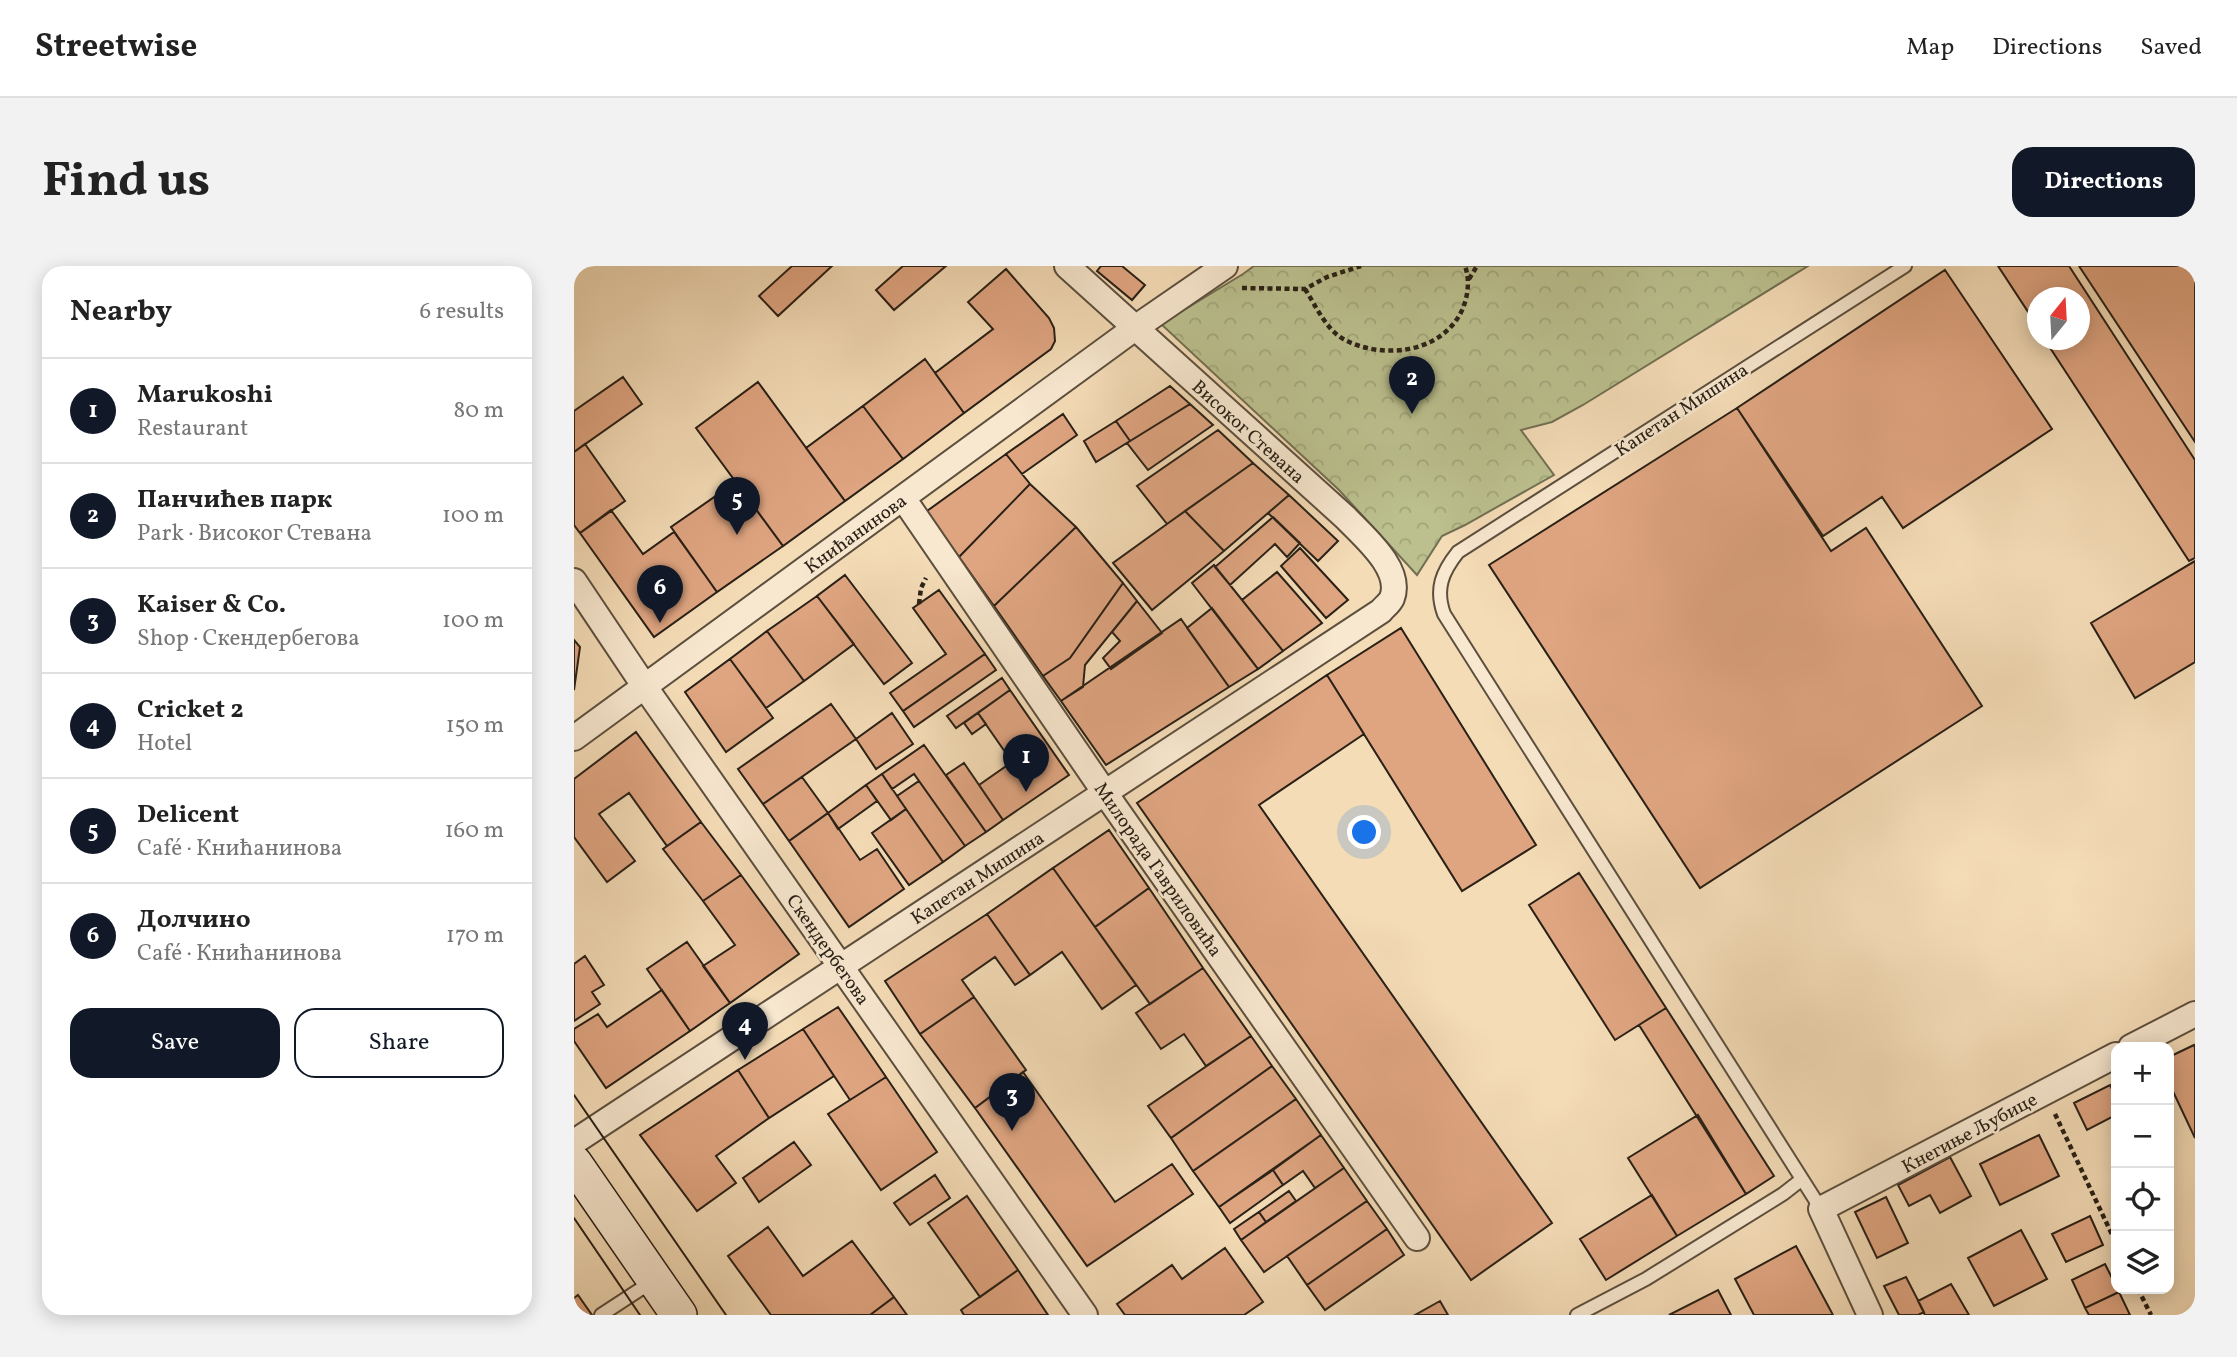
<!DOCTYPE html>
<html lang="en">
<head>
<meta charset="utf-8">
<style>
  :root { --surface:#fff; --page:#f2f2f2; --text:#222; --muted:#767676; --line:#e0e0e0; --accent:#111827 }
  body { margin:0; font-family:Vollkorn,serif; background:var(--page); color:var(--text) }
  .controls { position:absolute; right:21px; bottom:21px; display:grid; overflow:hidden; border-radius:14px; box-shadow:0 4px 18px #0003 }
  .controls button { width:63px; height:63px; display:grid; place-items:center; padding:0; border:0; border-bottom:2px solid var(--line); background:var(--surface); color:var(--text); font:35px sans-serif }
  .compass { position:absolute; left:1453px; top:21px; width:63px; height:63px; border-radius:50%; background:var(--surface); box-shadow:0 4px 18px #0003; rotate:18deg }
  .you { position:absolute; left:791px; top:567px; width:24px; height:24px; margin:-18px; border:5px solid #fff; border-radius:50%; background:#1a73e8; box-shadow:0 0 0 10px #1a73e833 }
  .badge { display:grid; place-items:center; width:46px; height:46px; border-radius:50%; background:var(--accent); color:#fff; font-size:23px; font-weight:700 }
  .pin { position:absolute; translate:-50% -58px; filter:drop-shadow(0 2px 4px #0008) }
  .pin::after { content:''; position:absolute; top:37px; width:24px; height:21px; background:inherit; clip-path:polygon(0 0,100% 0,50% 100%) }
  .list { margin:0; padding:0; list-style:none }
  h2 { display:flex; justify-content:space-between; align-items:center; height:91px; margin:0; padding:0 28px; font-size:30px }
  h2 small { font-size:23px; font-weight:400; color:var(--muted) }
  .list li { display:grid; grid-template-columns:46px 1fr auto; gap:21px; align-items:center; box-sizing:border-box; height:105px; padding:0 28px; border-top:2px solid var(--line) }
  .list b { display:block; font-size:26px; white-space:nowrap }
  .list p { margin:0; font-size:23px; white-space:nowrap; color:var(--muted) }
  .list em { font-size:23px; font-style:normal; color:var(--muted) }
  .actions { display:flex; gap:14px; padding:21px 28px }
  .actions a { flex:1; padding:16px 0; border:2px solid var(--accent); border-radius:21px; text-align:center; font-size:24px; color:var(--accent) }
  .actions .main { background:var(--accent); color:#fff }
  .icon { flex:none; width:38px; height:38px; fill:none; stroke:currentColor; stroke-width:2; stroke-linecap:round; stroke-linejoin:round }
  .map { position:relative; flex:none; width:1621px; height:1049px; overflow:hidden; border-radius:21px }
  header { display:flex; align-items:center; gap:42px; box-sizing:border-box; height:98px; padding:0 35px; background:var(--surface); border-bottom:2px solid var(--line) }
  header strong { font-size:33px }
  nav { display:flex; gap:38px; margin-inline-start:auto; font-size:24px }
  .intro { display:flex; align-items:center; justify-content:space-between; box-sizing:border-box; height:168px; padding:0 42px }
  h1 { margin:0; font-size:49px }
  .button { padding:18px 32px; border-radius:21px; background:var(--accent); color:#fff; font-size:24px; font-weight:700 }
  main { display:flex; gap:42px; padding:0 42px }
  aside { flex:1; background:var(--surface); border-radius:21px; box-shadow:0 4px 18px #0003 }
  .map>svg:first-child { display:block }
  .park { fill:url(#park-crowns); stroke:#727052; stroke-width:2 }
  .building { fill:#dfa581; stroke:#292016; stroke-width:2 }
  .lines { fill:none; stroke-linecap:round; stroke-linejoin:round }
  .lane-casing { stroke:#5c4f3e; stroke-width:16 }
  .street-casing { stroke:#5c4f3e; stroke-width:28 }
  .secondary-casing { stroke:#292016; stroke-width:38 }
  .path { stroke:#292016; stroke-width:4.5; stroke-dasharray:5 3.5; stroke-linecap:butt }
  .lane { stroke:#f8e8d0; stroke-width:12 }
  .street { stroke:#f8e8d0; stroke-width:24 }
  .secondary { stroke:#f8e8d0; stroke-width:35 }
  .tram { stroke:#292016; stroke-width:2 }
  .labels { text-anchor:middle; stroke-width:5; stroke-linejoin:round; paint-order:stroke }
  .street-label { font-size:19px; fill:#292016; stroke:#f8e8d0 }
</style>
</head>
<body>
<header>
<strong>Streetwise</strong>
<nav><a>Map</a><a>Directions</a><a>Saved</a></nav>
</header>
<div class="intro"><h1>Find us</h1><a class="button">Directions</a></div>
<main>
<aside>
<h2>Nearby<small>6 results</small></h2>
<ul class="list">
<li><span class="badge">1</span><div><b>Marukoshi</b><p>Restaurant</p></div><em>80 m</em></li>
<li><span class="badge">2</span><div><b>Панчићев парк</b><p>Park · Високог Стевана</p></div><em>100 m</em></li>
<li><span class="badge">3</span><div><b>Kaiser &amp; Co.</b><p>Shop · Скендербегова</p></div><em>100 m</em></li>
<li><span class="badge">4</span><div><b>Cricket 2</b><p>Hotel</p></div><em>150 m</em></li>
<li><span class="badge">5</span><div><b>Delicent</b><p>Café · Книћанинова</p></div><em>160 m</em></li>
<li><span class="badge">6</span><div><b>Долчино</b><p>Café · Книћанинова</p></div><em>170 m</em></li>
</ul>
<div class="actions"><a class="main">Save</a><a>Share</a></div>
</aside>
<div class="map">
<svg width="1621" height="1049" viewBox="0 0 1621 1049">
  <defs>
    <pattern id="park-crowns" width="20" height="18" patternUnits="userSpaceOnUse" patternTransform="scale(1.75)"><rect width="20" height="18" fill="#bbc08e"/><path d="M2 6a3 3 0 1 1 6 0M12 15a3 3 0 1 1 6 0" fill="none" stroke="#a1a57a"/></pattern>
  </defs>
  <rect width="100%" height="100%" fill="#f4dcb7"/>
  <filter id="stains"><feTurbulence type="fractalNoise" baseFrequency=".00286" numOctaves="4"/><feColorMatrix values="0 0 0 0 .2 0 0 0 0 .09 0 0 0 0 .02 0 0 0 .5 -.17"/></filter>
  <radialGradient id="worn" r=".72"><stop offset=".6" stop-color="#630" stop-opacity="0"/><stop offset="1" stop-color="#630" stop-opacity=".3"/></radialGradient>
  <path class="park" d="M680,0h554l-225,139 -31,17 -31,8 33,45 -89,50 -23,11 -25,39 -78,-85 -178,-166 82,-50z"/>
  <path class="building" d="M218,0h40l-54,50 -19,-20z
    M329,0h43l-52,44 -18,-20z
    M527,0h21l23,19 -13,15 -35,-29z
    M1424,0h71l126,194v98l-6,3 -144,-221h35v-42h-42v29z
    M1505,0h116v176z
    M432,3l43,49 5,10 1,13 -4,8 -87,64 -29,-40 58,-44 -25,-27z
    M1371,4l107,159 -149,99 -21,-31 -59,39 -86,-128z
    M351,93l39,54 -61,46 -40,-53z
    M49,111l19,27 -68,48v-41z
    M184,116l87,119 -62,45 -87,-118z
    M596,120l20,18 -60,37 -14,-20z
    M616,138l23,21 -65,45 -21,-27z
    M289,140l40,53 -58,42 -39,-53z
    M1163,142l94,143 35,-23 116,178 -282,182 -211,-323z
    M489,148l14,21 -55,39 -16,-20z
    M542,155l14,20 -34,21 -12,-21z
    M644,164l35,33 -86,61 -30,-38z
    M11,178l40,57 -45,32 -6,-8v-73z
    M432,188l24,30 -71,73 -32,-46z
    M679,197l36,32 -65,56 -39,-40z
    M162,216l47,64 -66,46 -46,-65z
    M456,218l46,43 -82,79 -35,-49z
    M715,229l49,46 -20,20 -50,-48z
    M37,244l32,44 31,-22 43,60 -63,45 -74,-104z
    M611,245l39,40 -72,59 -39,-47z
    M699,251l27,26 -13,14 -12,-13 -45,41 -15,-18z
    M502,261l47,56 -53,75 -27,18 -49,-70z
    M726,282l48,52 -22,18 -45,-52z
    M1621,295v101l-60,36 -44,-75z
    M640,299l69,86 -25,18 -66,-86z
    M703,306l45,51 -39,28 -41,-51z
    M271,309l67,88 -28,21 -67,-88z
    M549,317l14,18 -52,64 -2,22 -22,14 -18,-25 27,-18z
    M365,324l46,64 -82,57 -13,-18 56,-39 -33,-46z
    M243,330l37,48 -50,37 -37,-50z
    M563,335l25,32 -51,36 -8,-11 17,-17 -8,-9z
    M638,342l46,61 -29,18 -42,-59z
    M607,353l48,68 -123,78 -45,-64z
    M827,362l135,217 -74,46 -135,-216z
    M193,365l37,50 -38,27 -36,-49z
    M0,374l6,7 -6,43z
    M411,388l11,16 -82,57 -11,-16z
    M156,393l43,59 -47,34 -41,-60z
    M753,409l37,59 -105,71 293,418 -81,57 -334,-477z
    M428,412l8,12 -54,38 -9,-12z
    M436,424l59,85 -66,45 -24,-35 33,-23 -34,-49z
    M257,438l25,35 -93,65 -25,-35z
    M318,447l21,31 -37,25 -20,-30z
    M404,447l8,11 -14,10 -8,-11z
    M62,466l65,90 -34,24 -38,-53 -30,21 36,47 -28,21 -33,-45v-58z
    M350,479l62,87 -21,14 -51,-72 -22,15 -10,-15z
    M390,497l39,57 -17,12 -40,-57z
    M308,508l24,35 -15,11 -25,-35z
    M228,511l26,36 -39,28 -26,-37z
    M345,515l46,65 -22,16 -46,-66z
    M292,519l11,16 -39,28 -10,-16z
    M332,543l37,53 -34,23 -37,-52z
    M254,547l32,47 17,-11 27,40 -55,38 -60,-86z
    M127,556l40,53 -38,26 -40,-52z
    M535,564l40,58 -54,39 -42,-59z
    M479,602l83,117 -34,24 -40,-57 -32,23 -43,-61z
    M1005,607l87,135 -51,32 -86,-135z
    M167,609l58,79 -69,49 -27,-37 32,-21 -32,-44z
    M575,622l54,80 -53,36 -55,-77z
    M413,648l43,61 -15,10 -20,-28 -33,23 12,17 -54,37 -35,-53z
    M113,676l43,61 -40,28 -43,-62z
    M11,690l19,29 -12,7 8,12 -26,17v-57z
    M629,702l48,68 -45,30 -22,-32 -23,15 -25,-36z
    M88,724l28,41 -84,57 -32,-47v-12l24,-15 9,13z
    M400,731l52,73 -51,38 -55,-74z
    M264,741l48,70 -36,23 -47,-71z
    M1092,742l108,168 -28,18 -107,-169z
    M229,763l31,47 -65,42 -31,-48z
    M677,770l21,30 -101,72 -23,-32z
    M1620,779l1,3v90l-26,-55v-26z
    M698,800l24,33 -103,72 -22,-33z
    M164,804l31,48 -53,38 20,27 -39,28 -57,-76z
    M449,806l92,130 57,-38 21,30 -106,72 -112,-158z
    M312,811l51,75 -56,38 -53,-76z
    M1536,819l6,12v18l-29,15 -13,-27z
    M722,833l25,36 -102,72 -26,-36z
    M1124,849l48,79 -69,42 -49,-78z
    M747,869l23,33 -29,20 -12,-17 -20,14 -10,-15z
    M1465,869l20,41 -59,29 -20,-41z
    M220,876l17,23 -52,37 -16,-24z
    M1376,891l21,39 -31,17 -10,-18 -21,11 -11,-21z
    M770,902l23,33 -103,71 -23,-32z
    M699,904l10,15 -53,38 -11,-16z
    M361,909l15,23 -40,27 -16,-22z
    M715,925l7,10 -30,21 -7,-10z
    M1078,929l25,41 -71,44 -26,-41z
    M393,930l51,74 -38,27 -52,-74z
    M1312,931l22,46 -31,15 -22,-46z
    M793,935l20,28 -80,56 -20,-29z
    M685,946l7,10 -25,18 -7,-11z
    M1516,950l13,29 -37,17 -14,-28z
    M194,961l35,49 49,-35 42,56 -24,18h-99l-43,-59z
    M813,963l17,26 -79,55 -18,-25z
    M1447,964l26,49 -53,27 -26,-48z
    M1222,980l37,69h-79l-19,-36z
    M651,982l38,54 -19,13h-119l-8,-11 55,-39 10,14z
    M1531,998l14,28 -34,16 -13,-28z
    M444,1004l30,45h-84l-3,-5z
    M1332,1011l18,35 -6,3h-19l-15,-29z
    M1377,1018l18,31h-44l-7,-14z
    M1144,1024l13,25h-62z
    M1545,1026l11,23h-41l-4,-7z
    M4,1029l14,20h-18v-17z
    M320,1031l13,18h-37z
    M866,1035l8,14h-33z"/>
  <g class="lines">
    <g class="lane-casing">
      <path id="lane" d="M1247,943l-377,-595c-9,-25 -2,-42 14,-62l447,-286
        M27,1049l52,-34
        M1003,1049l69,-36 137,-85 18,-14"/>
    </g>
    <g class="street-casing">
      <path id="street" d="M329,232l202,295 312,445
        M0,315l73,109 438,625
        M0,472l561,-410 90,-62
        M1557,781l64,-33
        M0,876l807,-531c3,-4 9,-8 11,-13 11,-29 -28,-61 -46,-80l-279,-252
        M1296,1049l-49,-106 295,-154"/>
    </g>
    <g class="secondary-casing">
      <path id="secondary" d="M0,897l105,152"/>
    </g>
    <path class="path" d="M895,13l8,-13
      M668,22l63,1 22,-12 34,-11
      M731,23c11,17 21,41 40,51 39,20 99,13 118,-32 5,-13 7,-28 2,-42
      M345,338l2,-16 5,-10
      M1481,848l61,129
      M1564,1023l13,26"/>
    <use href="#lane" class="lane"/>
    <use href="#street" class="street"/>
    <use href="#secondary" class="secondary"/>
    <path class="tram" d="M0,829l152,220
      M0,952l66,97"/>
  </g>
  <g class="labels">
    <g class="street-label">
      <text transform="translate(1107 143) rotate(-33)" y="7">Капетан Мишина</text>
      <text transform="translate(675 165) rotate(42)" y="7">Високог Стевана</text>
      <text transform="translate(281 267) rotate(-36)" y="7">Книћанинова</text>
      <text transform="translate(585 603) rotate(55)" y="7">Милорада Гавриловића</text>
      <text transform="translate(403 611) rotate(-33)" y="7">Капетан Мишина</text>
      <text transform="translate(255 683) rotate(55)" y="7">Скендербегова</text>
      <text transform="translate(1395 866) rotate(-28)" y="7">Кнегиње Љубице</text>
    </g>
  </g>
  <rect width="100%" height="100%" filter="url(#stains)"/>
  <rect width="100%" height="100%" fill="url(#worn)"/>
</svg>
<div class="controls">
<button>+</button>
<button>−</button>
<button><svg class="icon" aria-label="locate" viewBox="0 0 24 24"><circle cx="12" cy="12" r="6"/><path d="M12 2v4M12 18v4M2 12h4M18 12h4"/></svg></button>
<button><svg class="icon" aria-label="layers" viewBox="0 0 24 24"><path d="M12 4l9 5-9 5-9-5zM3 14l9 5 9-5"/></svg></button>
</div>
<svg class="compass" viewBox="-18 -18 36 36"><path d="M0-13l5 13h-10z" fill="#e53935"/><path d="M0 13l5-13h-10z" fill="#767676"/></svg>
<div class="you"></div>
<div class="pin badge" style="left:452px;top:526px">1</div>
<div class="pin badge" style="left:838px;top:148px">2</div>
<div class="pin badge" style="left:438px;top:865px">3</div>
<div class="pin badge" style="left:171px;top:794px">4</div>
<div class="pin badge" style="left:163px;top:269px">5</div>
<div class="pin badge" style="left:86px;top:357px">6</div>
</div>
</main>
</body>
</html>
